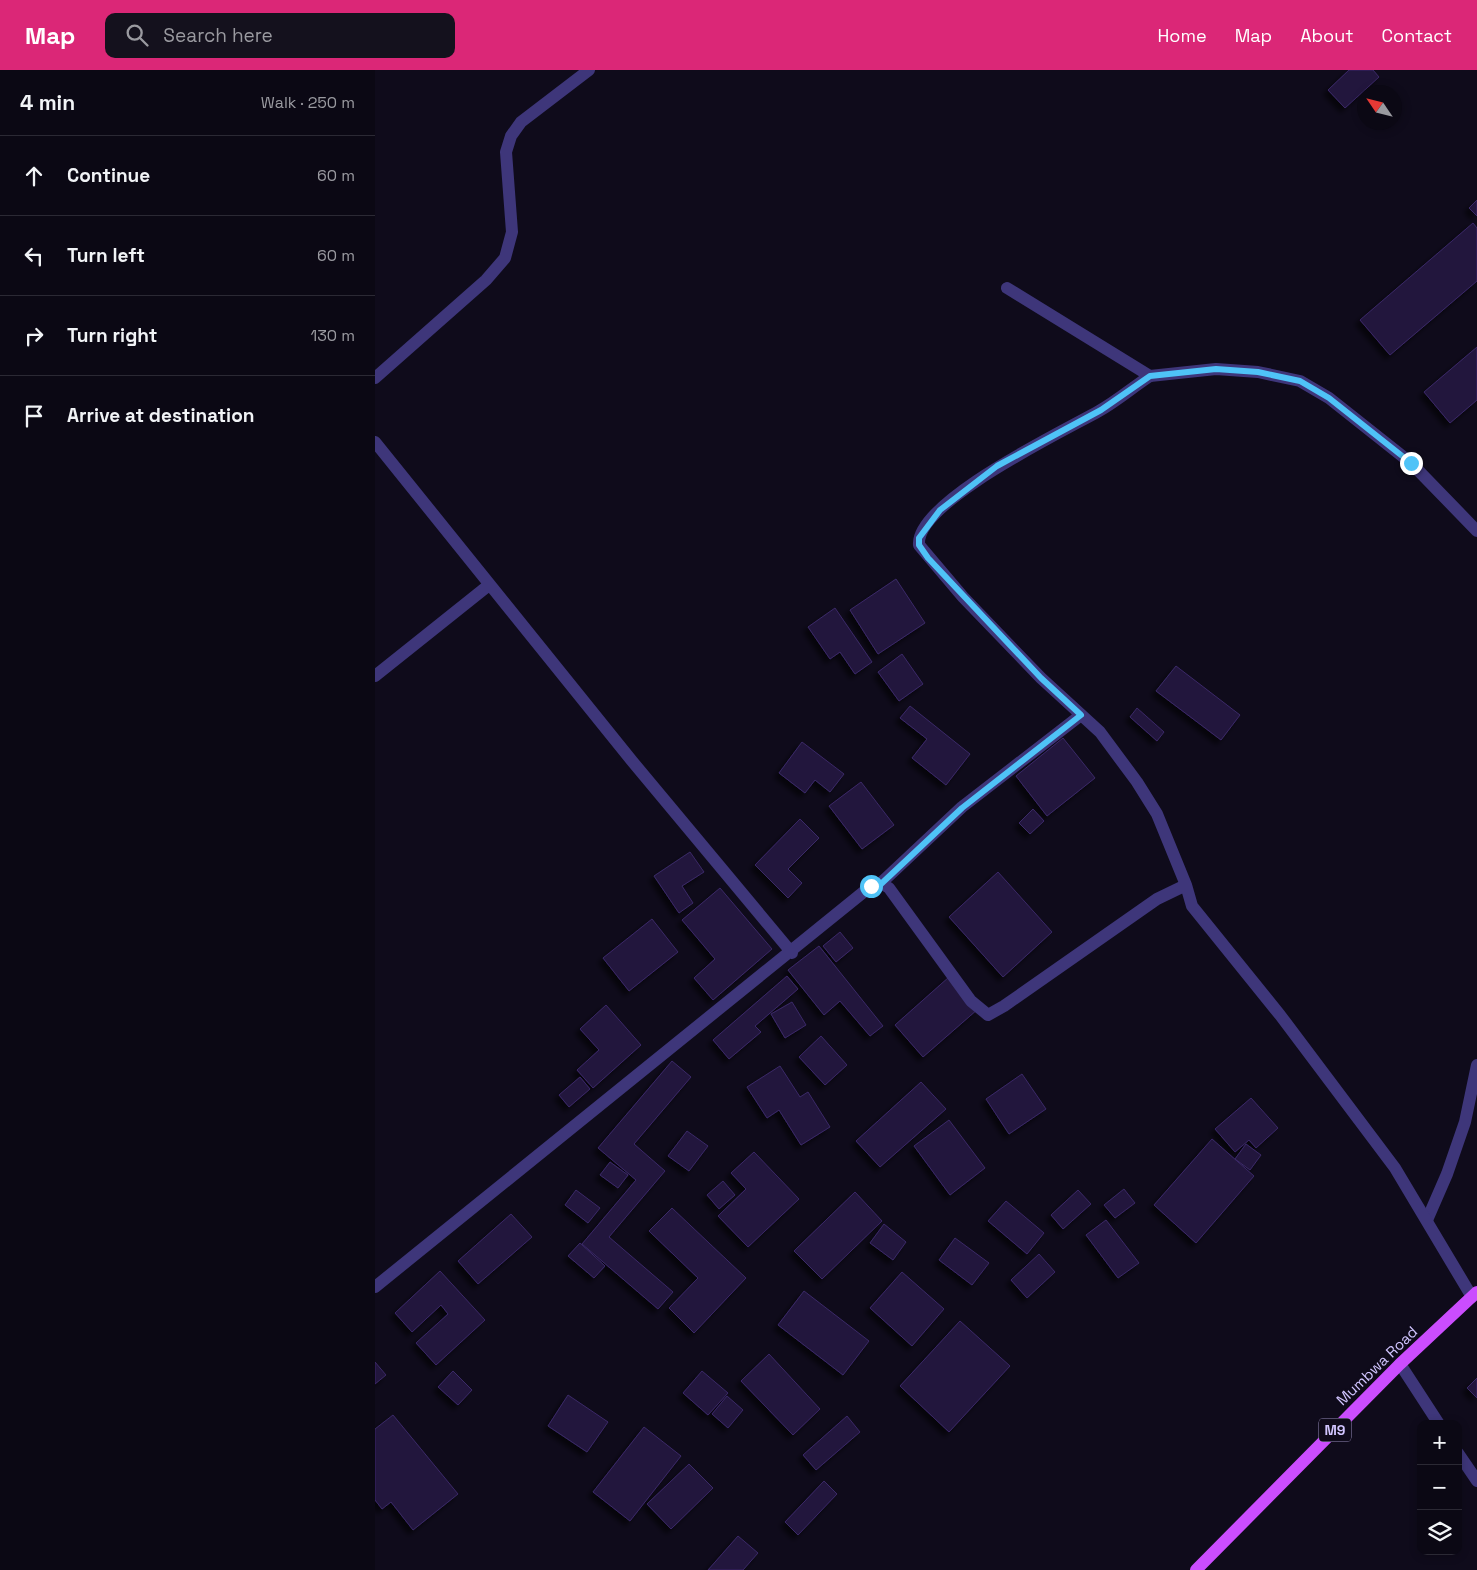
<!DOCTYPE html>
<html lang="en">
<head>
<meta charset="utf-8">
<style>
  :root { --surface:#0b0814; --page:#14111d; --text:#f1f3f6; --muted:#9a9aa0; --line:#2b2934; --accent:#db2777 }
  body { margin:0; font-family:"Space Grotesk",sans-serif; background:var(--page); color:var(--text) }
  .controls { position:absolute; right:15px; bottom:15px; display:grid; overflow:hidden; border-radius:10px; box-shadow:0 2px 8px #0003 }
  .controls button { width:45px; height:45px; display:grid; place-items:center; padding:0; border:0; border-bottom:1px solid var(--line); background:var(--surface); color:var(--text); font:25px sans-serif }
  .compass { position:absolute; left:982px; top:15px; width:45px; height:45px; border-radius:50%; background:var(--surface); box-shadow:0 2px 8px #0003; rotate:305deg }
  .stop { position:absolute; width:15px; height:15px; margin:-11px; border:4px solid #4fc3f7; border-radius:50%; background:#fff }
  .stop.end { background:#4fc3f7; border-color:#fff; box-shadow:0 1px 5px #0008 }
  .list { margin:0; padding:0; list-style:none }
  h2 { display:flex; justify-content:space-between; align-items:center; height:65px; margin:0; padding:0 20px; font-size:21px }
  h2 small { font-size:16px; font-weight:400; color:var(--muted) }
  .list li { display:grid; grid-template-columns:32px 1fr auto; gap:15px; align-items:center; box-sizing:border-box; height:80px; padding:0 20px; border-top:1px solid var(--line) }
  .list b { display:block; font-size:19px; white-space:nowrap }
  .list em { font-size:16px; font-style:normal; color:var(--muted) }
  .icon { flex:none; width:28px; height:28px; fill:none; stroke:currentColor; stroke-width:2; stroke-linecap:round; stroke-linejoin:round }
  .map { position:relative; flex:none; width:1102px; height:1500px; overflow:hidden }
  header { display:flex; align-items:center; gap:30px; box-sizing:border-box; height:70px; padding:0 25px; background:var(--accent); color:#fff }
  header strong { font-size:24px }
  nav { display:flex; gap:28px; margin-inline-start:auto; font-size:18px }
  .search { width:350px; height:45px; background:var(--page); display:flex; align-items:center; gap:12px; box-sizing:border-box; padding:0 18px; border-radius:10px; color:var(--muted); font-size:19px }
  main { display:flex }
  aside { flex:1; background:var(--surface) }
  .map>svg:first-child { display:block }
  .building { fill:#22173c; stroke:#3b2968; filter:url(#shadow) }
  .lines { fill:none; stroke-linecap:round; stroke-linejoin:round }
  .service { stroke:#3e367a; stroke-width:12 }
  .minor { stroke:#3e367a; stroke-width:12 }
  .primary { stroke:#cb4dfe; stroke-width:12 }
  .route { stroke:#4fc3f7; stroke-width:6 }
  .labels { text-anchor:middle; stroke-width:4.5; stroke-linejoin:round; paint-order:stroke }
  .shield { fill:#0f0b1b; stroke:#978dbb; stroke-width:1 }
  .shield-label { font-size:14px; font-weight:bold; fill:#d1c5ff }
  .street-label { font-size:15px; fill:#d1c5ff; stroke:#0f0b1b }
</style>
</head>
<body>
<header>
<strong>Map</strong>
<div class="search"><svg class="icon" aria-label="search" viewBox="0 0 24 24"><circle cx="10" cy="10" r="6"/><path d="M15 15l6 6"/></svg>Search here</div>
<nav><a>Home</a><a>Map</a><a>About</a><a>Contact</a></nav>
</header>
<main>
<aside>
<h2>4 min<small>Walk · 250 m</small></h2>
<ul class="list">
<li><svg class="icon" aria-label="ahead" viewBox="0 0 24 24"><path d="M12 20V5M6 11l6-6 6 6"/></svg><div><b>Continue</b></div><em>60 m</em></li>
<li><svg class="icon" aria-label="left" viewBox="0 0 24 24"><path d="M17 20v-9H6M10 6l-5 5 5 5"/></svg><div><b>Turn left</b></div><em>60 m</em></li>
<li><svg class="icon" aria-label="right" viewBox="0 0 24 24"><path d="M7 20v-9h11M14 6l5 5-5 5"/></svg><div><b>Turn right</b></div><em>130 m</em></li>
<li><svg class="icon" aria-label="arrive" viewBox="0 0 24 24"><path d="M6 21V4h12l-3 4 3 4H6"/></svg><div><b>Arrive at destination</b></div></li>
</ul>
</aside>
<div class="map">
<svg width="1102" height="1500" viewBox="0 0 1102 1500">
  <defs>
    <filter id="shadow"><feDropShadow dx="-4.5" dy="4.5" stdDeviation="2.5" flood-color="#0009"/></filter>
  </defs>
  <rect width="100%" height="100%" fill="#0f0b1b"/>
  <path class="building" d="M974,0h24l6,7 -34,31 -17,-18z
    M1102,130v16l-8,-8z
    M1098,153l4,5v53l-87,74 -30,-35z
    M1102,277v53l-27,23 -26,-31z
    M521,509l29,44 -47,31 -28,-44z
    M460,538l37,54 -17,12 -15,-22 -10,7 -22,-32z
    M527,584l21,30 -24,17 -21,-29z
    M801,596l64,49 -19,25 -65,-49z
    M535,636l60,48 -24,31 -34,-27 15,-19 -27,-21z
    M762,638l27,24 -7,9 -27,-24z
    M688,668l32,40 -48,38 -31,-40z
    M427,672l42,32 -14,18 -15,-12 -10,13 -26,-20z
    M486,712l33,43 -32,24 -33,-43z
    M658,739l11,12 -14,13 -11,-11z
    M425,749l19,19 -31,31 14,14 -14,15 -33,-33z
    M315,782l14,20 -22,14 11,17 -14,10 -25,-37z
    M623,802l54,60 -49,45 -54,-60z
    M345,818l52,61 -59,51 -19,-22 21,-19 -33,-39z
    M277,849l26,33 -49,39 -26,-33z
    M465,862l13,16 -17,14 -13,-16z
    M444,876l64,80 -13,10 -30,-35 -16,14 -36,-45z
    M412,906l11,13 -43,37 6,6 -32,27 -16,-19z
    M574,907l29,32 -55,48 -28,-32z
    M417,932l14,23 -21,13 -14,-24z
    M231,935l35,40 -48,43 -16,-18 22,-20 -19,-21z
    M446,966l26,29 -22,20 -26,-28z
    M297,991l19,16 -57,67 31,27 -56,66 64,55 -15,17 -76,-65 54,-64 -38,-32z
    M405,996l20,31 8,-5 22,35 -29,18 -22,-35 -12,8 -20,-31z
    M647,1004l24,35 -37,25 -23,-35z
    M205,1007l10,12 -21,18 -10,-12z
    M546,1012l25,27 -66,58 -24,-26z
    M876,1028l27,30 -22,20 -7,-8 -14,12 -20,-23z
    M574,1050l36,48 -35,27 -36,-49z
    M312,1061l21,15 -19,25 -21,-15z
    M837,1069l42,37 -58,67 -42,-38z
    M871,1074l15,11 -11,15 -15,-11z
    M379,1082l45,47 -51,48 -30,-31 28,-27 -15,-16z
    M235,1092l18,13 -10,13 -18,-13z
    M348,1111l12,14 -16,14 -12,-14z
    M749,1119l11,14 -20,15 -11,-13z
    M201,1120l24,18 -12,15 -23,-18z
    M703,1120l13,14 -28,25 -12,-14z
    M480,1122l27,29 -60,58 -28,-28z
    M631,1131l38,32 -17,21 -39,-33z
    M297,1138l74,70 -52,55 -25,-25 29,-30 -49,-47z
    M136,1144l21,23 -54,47 -20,-23z
    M731,1150l33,43 -21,15 -32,-43z
    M509,1154l22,18 -13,18 -23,-17z
    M580,1168l34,25 -17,22 -33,-25z
    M205,1173l25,23 -11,12 -26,-22z
    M664,1184l16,18 -28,26 -16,-18z
    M65,1201l45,49 -49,45 -20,-22 32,-29 -7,-9 -29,27 -17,-19z
    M527,1202l42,37 -32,37 -42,-38z
    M429,1221l65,50 -26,34 -65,-50z
    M585,1251l50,45 -61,66 -49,-46z
    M394,1284l51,55 -27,26 -52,-54z
    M0,1292l11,13 -11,9z
    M78,1301l19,19 -14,15 -20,-18z
    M327,1301l26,22 -20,22 -25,-22z
    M1102,1308v20l-10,-10z
    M193,1325l40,27 -21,30 -39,-26z
    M352,1326l16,14 -15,18 -16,-14z
    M18,1345l65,79 -45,36 -22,-28 -9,7 -7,-9v-71z
    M472,1346l13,16 -44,38 -13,-15z
    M269,1357l37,29 -51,65 -37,-29z
    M314,1394l24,24 -42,41 -24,-25z
    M449,1411l13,13 -39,41 -13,-13z
    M363,1466l20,17 -15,17h-35z"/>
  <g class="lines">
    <path class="service" d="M775,306l66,-7 42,3 42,9 29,17 82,65 66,68
      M1052,1150l20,-46 18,-52 12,-57"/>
    <path class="minor" d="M632,218l143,88c-17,11 -33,25 -51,35 -35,20 -184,91 -180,134l44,52 78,81 59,54 37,50 20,32 29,71
      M0,308l111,-98 19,-22 7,-26 -6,-80 5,-16 10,-14 68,-52
      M0,372l257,319 160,192
      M0,606l114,-91
      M506,813l81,-76 119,-92
      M0,1217l496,-401 10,-3 8,5 82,113 17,14 16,-9 153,-107 29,-14 6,21 88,109 115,153 77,129
      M1025,1294l39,60
      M1083,1383l19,28"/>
    <path class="primary" d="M821,1500l204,-206 77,-72"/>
  </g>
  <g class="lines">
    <path class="route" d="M496,816l10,-2 81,-76 119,-93 -40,-37 -113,-120 -9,-13v-7l21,-28 57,-44 104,-56 49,-34 66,-7 42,3 42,9 29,17 82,65"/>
  </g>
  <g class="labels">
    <rect class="shield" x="944" y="1348.5" width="32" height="23" rx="4"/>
    <g class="shield-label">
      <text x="960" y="1365">M9</text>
    </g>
    <g class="street-label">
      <text transform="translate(1002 1296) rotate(-44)" y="5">Mumbwa Road</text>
    </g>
  </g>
</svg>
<div class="controls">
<button>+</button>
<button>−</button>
<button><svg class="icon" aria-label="layers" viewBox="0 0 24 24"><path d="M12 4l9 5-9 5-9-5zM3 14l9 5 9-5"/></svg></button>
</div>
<svg class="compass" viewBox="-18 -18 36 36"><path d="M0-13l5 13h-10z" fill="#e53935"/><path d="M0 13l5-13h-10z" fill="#9a9aa0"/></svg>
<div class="stop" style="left:496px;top:816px"></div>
<div class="stop end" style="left:1036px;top:393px"></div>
</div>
</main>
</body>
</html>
